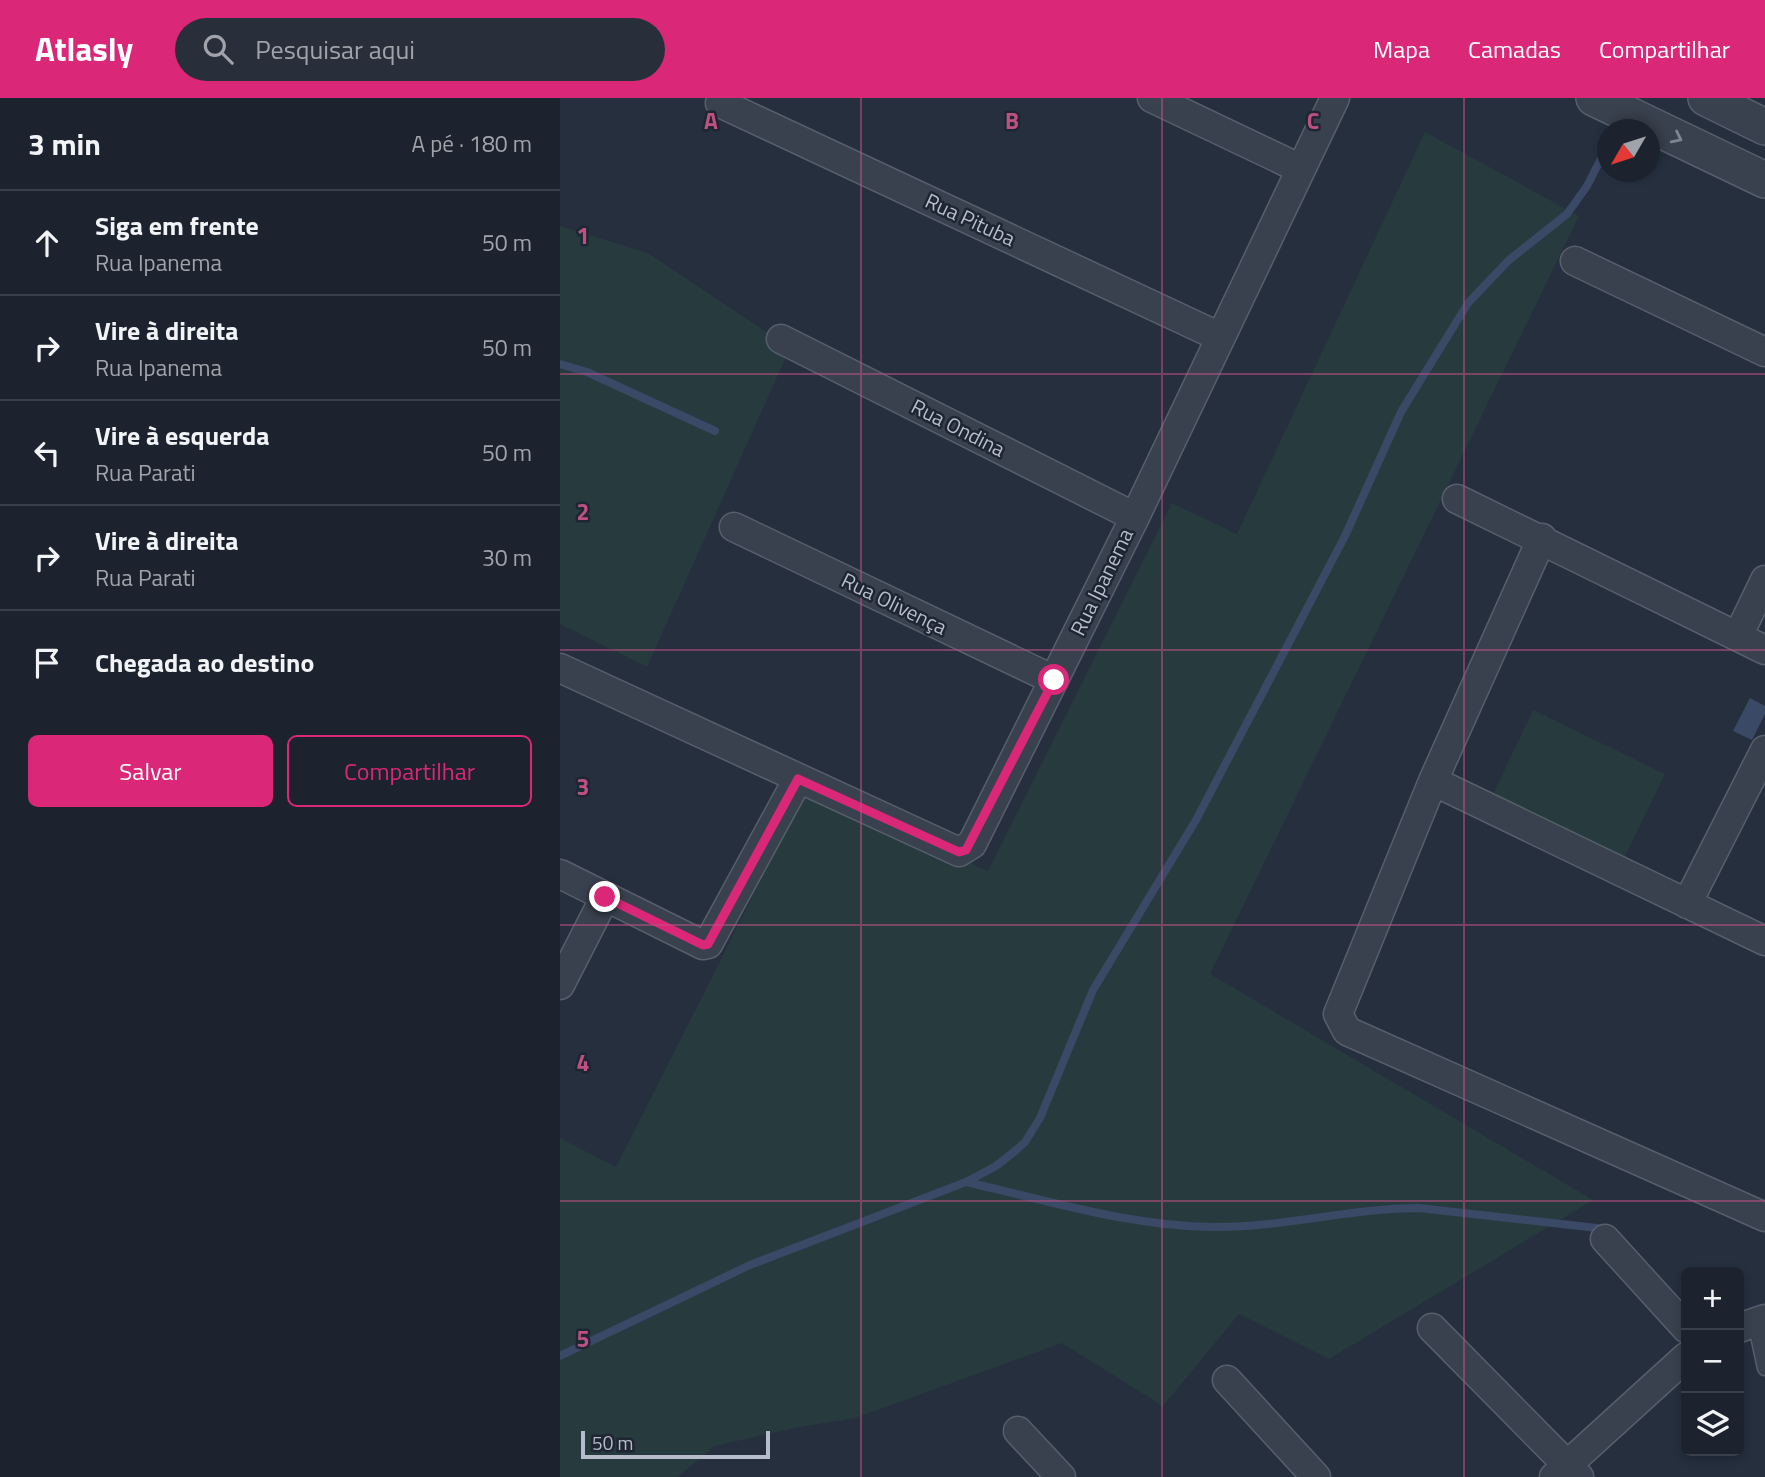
<!DOCTYPE html>
<html lang="pt">
<head>
<meta charset="utf-8">
<style>
  :root { --surface:#1c232e; --page:#292f3a; --text:#f1f3f6; --muted:#a0a4aa; --line:#3a404a; --accent:#db2777 }
  body { margin:0; font-family:"Titillium Web",sans-serif; background:var(--page); color:var(--text) }
  .controls { position:absolute; right:21px; bottom:21px; display:grid; overflow:hidden; border-radius:10px; box-shadow:0 4px 10px #0003 }
  .controls button { width:63px; height:63px; display:grid; place-items:center; padding:0; border:0; border-bottom:2px solid var(--line); background:var(--surface); color:var(--text); font:35px sans-serif }
  .compass { position:absolute; left:1037px; top:21px; width:63px; height:63px; border-radius:50%; background:var(--surface); box-shadow:0 4px 10px #0003; rotate:231deg }
  .scale { position:absolute; left:21px; bottom:18px; width:189px; box-sizing:border-box; padding-left:7px; border:4px solid #b6bcc9; border-top:0; font-size:19px; line-height:24px; white-space:nowrap; color:#b6bcc9; -webkit-text-stroke:5px #1e2633; paint-order:stroke }
  .stop { position:absolute; width:21px; height:21px; margin:-16px; border:5px solid #db2777; border-radius:50%; background:#fff }
  .stop.end { background:#db2777; border-color:#fff; box-shadow:0 2px 7px #0008 }
  .list { margin:0; padding:0; list-style:none }
  h2 { display:flex; justify-content:space-between; align-items:center; height:91px; margin:0; padding:0 28px; font-size:30px }
  h2 small { font-size:23px; font-weight:400; color:var(--muted) }
  .list li { display:grid; grid-template-columns:46px 1fr auto; gap:21px; align-items:center; box-sizing:border-box; height:105px; padding:0 28px; border-top:2px solid var(--line) }
  .list b { display:block; font-size:26px; white-space:nowrap }
  .list p { margin:0; font-size:23px; white-space:nowrap; color:var(--muted) }
  .list em { font-size:23px; font-style:normal; color:var(--muted) }
  .actions { display:flex; gap:14px; padding:21px 28px }
  .actions a { flex:1; padding:16px 0; border:2px solid var(--accent); border-radius:10px; text-align:center; font-size:24px; color:var(--accent) }
  .actions .main { background:var(--accent); color:#fff }
  .icon { flex:none; width:38px; height:38px; fill:none; stroke:currentColor; stroke-width:2; stroke-linecap:round; stroke-linejoin:round }
  .map { position:relative; flex:none; width:1205px; height:1379px; overflow:hidden }
  header { display:flex; align-items:center; gap:42px; box-sizing:border-box; height:98px; padding:0 35px; background:var(--accent); color:#fff }
  header strong { font-size:33px }
  nav { display:flex; gap:38px; margin-inline-start:auto; font-size:24px }
  .search { width:490px; height:63px; background:var(--page); display:flex; align-items:center; gap:18px; box-sizing:border-box; padding:0 24px; border-radius:38px; color:var(--muted); font-size:26px }
  main { display:flex }
  aside { flex:1; background:var(--surface) }
  .map>svg:first-child { display:block }
  .green { fill:#273b3f }
  .water { fill:#3a4965 }
  .lines { fill:none; stroke-linecap:round; stroke-linejoin:round }
  .stream { stroke:#3a4965; stroke-width:8 }
  .service-casing { stroke:#575f6c; stroke-width:17 }
  .minor-casing { stroke:#575f6c; stroke-width:31 }
  .tertiary-casing { stroke:#575f6c; stroke-width:38 }
  .service { stroke:#39414e; stroke-width:14 }
  .minor { stroke:#39414e; stroke-width:28 }
  .tertiary { stroke:#39414e; stroke-width:35 }
  .oneway { stroke:#7e8592 }
  .route { stroke:#db2777; stroke-width:9 }
  .grid { fill:none; stroke:#be5182; stroke-width:2; stroke-opacity:0.55 }
  .labels { text-anchor:middle; stroke-width:5; stroke-linejoin:round; paint-order:stroke }
  .street-label { font-size:21px; fill:#b6bcc9; stroke:#1e2633 }
  .grid-label { font-size:23px; text-anchor:middle; font-weight:bold; fill:#be5182; stroke:#1e2633; stroke-width:5; stroke-linejoin:round; paint-order:stroke }
</style>
</head>
<body>
<header>
<strong>Atlasly</strong>
<div class="search"><svg class="icon" aria-label="search" viewBox="0 0 24 24"><circle cx="10" cy="10" r="6"/><path d="M15 15l6 6"/></svg>Pesquisar aqui</div>
<nav><a>Mapa</a><a>Camadas</a><a>Compartilhar</a></nav>
</header>
<main>
<aside>
<h2>3 min<small>A pé · 180 m</small></h2>
<ul class="list">
<li><svg class="icon" aria-label="ahead" viewBox="0 0 24 24"><path d="M12 20V5M6 11l6-6 6 6"/></svg><div><b>Siga em frente</b><p>Rua Ipanema</p></div><em>50 m</em></li>
<li><svg class="icon" aria-label="right" viewBox="0 0 24 24"><path d="M7 20v-9h11M14 6l5 5-5 5"/></svg><div><b>Vire à direita</b><p>Rua Ipanema</p></div><em>50 m</em></li>
<li><svg class="icon" aria-label="left" viewBox="0 0 24 24"><path d="M17 20v-9H6M10 6l-5 5 5 5"/></svg><div><b>Vire à esquerda</b><p>Rua Parati</p></div><em>50 m</em></li>
<li><svg class="icon" aria-label="right" viewBox="0 0 24 24"><path d="M7 20v-9h11M14 6l5 5-5 5"/></svg><div><b>Vire à direita</b><p>Rua Parati</p></div><em>30 m</em></li>
<li><svg class="icon" aria-label="arrive" viewBox="0 0 24 24"><path d="M6 21V4h12l-3 4 3 4H6"/></svg><div><b>Chegada ao destino</b></div></li>
</ul>
<div class="actions"><a class="main">Salvar</a><a>Compartilhar</a></div>
</aside>
<div class="map">
<svg width="1205" height="1379" viewBox="0 0 1205 1379">
  <rect width="100%" height="100%" fill="#252f3e"/>
  <path class="green" d="M865,34l154,84 -369,758 383,226 -264,159 -90,-45 -76,92 -101,-63 -207,75 -61,10 -79,18 -38,31h-117v-339l56,29 190,-376 182,80 184,-368 65,31z
    M0,128l88,27 142,95 -143,319 -87,-43z
    M973,612l132,64 -41,84 -131,-64z"/>
  <path class="water" d="M1190,600l15,8v8l-13,26 -19,-9z"/>
  <g class="lines">
    <path class="stream" d="M0,266l27,8 128,59
      M406,1084c80,18 163,44 246,45 70,1 138,-19 207,-19l178,20
      M0,1258l190,-91 216,-83 30,-16 19,-15 10,-9 15,-24 53,-128 103,-170 149,-284 56,-124 67,-109 41,-43 58,-46 20,-28 21,-41"/>
    <g class="service-casing">
      <path id="service" d="M1195,1224l10,46"/>
    </g>
    <g class="minor-casing">
      <path id="minor" d="M592,0l149,71
        M160,5l500,234
        M1015,163l190,91
        M221,241l354,178
        M897,401l308,151
        M174,429l320,153
        M982,440l-109,243 -95,233 9,17 418,186
        M1178,538l27,-56
        M0,570l399,184 13,-8 163,-327 200,-419
        M873,683l332,160
        M0,776l143,71 5,-1 90,-165
        M1127,806l78,-154
        M0,887l45,-88
        M1045,1141l81,89
        M872,1230l147,149
        M1179,1230l26,-9
        M667,1282l89,97
        M458,1333l43,46
        M994,1379l132,-120"/>
    </g>
    <g class="tertiary-casing">
      <path id="tertiary" d="M1034,0l171,82
        M1146,0l59,29"/>
    </g>
    <use href="#service" class="service"/>
    <use href="#minor" class="minor"/>
    <use href="#tertiary" class="tertiary"/>
  </g>
  <defs><path id="oneway-chevron" d="M-2-3.5L2.5 0L-2 3.5" fill="none" stroke-width="1.6" stroke-linecap="round" stroke-linejoin="round" transform="scale(1.75)"/></defs>
  <use class="oneway" href="#oneway-chevron" transform="translate(1117 40) rotate(26)"/>
  <g class="lines">
    <path class="route" d="M45,799l98,48 5,-1 90,-165 161,73 7,-2 88,-170"/>
  </g>
  <path class="grid" d="M301,0v1379M602,0v1379M904,0v1379M0,276h1205M0,552h1205M0,827h1205M0,1103h1205"/>
  <g class="labels">
    <g class="street-label">
      <text transform="translate(410 122) rotate(25)" y="7">Rua Pituba</text>
      <text transform="translate(398 330) rotate(27)" y="7">Rua Ondina</text>
      <text transform="translate(542 484) rotate(-64)" y="7">Rua Ipanema</text>
      <text transform="translate(334 506) rotate(26)" y="7">Rua Olivença</text>
    </g>
  </g>
  <g class="grid-label">
    <text x="151" y="31">A</text>
    <text x="452" y="31">B</text>
    <text x="753" y="31">C</text>
    <text x="23" y="146">1</text>
    <text x="23" y="422">2</text>
    <text x="23" y="697">3</text>
    <text x="23" y="973">4</text>
    <text x="23" y="1249">5</text>
  </g>
</svg>
<div class="controls">
<button>+</button>
<button>−</button>
<button><svg class="icon" aria-label="layers" viewBox="0 0 24 24"><path d="M12 4l9 5-9 5-9-5zM3 14l9 5 9-5"/></svg></button>
</div>
<svg class="compass" viewBox="-18 -18 36 36"><path d="M0-13l5 13h-10z" fill="#e53935"/><path d="M0 13l5-13h-10z" fill="#a0a4aa"/></svg>
<div class="scale">50 m</div>
<div class="stop" style="left:494px;top:582px"></div>
<div class="stop end" style="left:45px;top:799px"></div>
</div>
</main>
</body>
</html>
